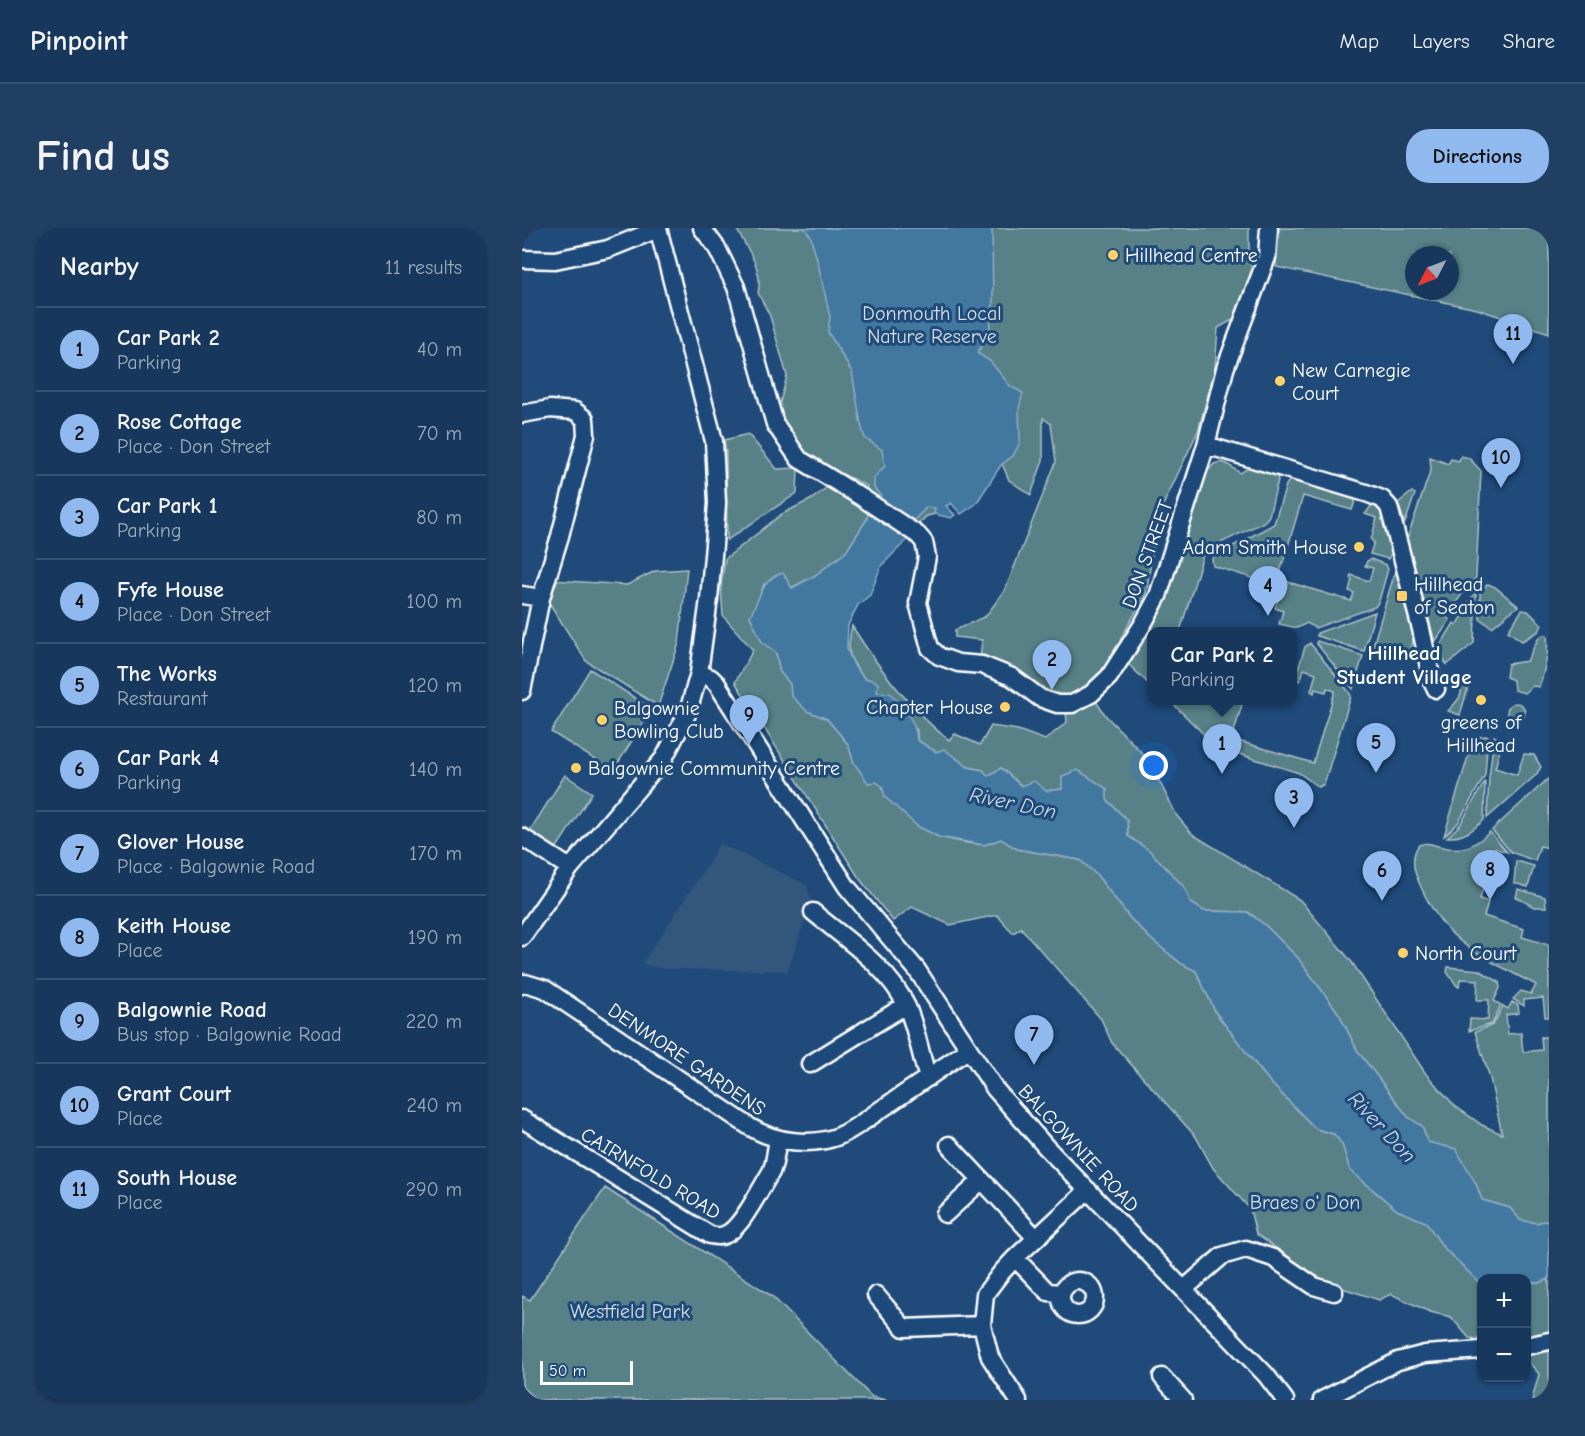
<!DOCTYPE html>
<html lang="en">
<head>
<meta charset="utf-8">
<style>
  :root { --surface:#17385c; --page:#203f62; --text:#f1f3f6; --muted:#9eacbb; --line:#365272; --accent:#90b9f0 }
  body { margin:0; font-family:"Comic Neue",sans-serif; background:var(--page); color:var(--text) }
  .controls { position:absolute; right:18px; bottom:18px; display:grid; overflow:hidden; border-radius:12px; box-shadow:0 2px 4px #0004 }
  .controls button { width:54px; height:54px; display:grid; place-items:center; padding:0; border:0; border-bottom:2px solid var(--line); background:var(--surface); color:var(--text); font:30px sans-serif }
  .compass { position:absolute; left:883px; top:18px; width:54px; height:54px; border-radius:50%; background:var(--surface); box-shadow:0 2px 4px #0004; rotate:228deg }
  .scale { position:absolute; left:18px; bottom:15px; width:93px; box-sizing:border-box; padding-left:6px; border:3px solid #fff; border-top:0; font-size:16px; line-height:21px; white-space:nowrap; color:#fff; -webkit-text-stroke:4px #1f4a7a; paint-order:stroke }
  .you { position:absolute; left:632px; top:538px; width:21px; height:21px; margin:-15px; border:4px solid #fff; border-radius:50%; background:#1a73e8; box-shadow:0 0 0 9px #1a73e833 }
  .badge { display:grid; place-items:center; width:39px; height:39px; border-radius:50%; background:var(--accent); color:#111; font-size:20px; font-weight:700 }
  .pin { position:absolute; translate:-50% -50px; filter:drop-shadow(0 2px 3px #0008) }
  .pin::after { content:''; position:absolute; top:32px; width:21px; height:18px; background:inherit; clip-path:polygon(0 0,100% 0,50% 100%) }
  .popup { position:absolute; left:625px; top:399px; width:150px; height:78px; box-sizing:border-box; display:grid; place-content:center; border-radius:12px; background:var(--surface); filter:drop-shadow(0 2px 4px #0005); font-size:20px; white-space:nowrap; color:var(--muted) }
  .popup b { font-size:22px; color:var(--text) }
  .popup::after { content:''; position:absolute; left:50%; top:100%; margin-left:-12px; border:12px solid transparent; border-top-color:var(--surface) }
  .list { margin:0; padding:0; list-style:none }
  h2 { display:flex; justify-content:space-between; align-items:center; height:78px; margin:0; padding:0 24px; font-size:26px }
  h2 small { font-size:20px; font-weight:400; color:var(--muted) }
  .list li { display:grid; grid-template-columns:39px 1fr auto; gap:18px; align-items:center; box-sizing:border-box; height:84px; padding:0 24px; border-top:2px solid var(--line) }
  .list b { display:block; font-size:22px; white-space:nowrap }
  .list p { margin:0; font-size:20px; white-space:nowrap; color:var(--muted) }
  .list em { font-size:20px; font-style:normal; color:var(--muted) }
  .map { position:relative; flex:none; width:1027px; height:1172px; overflow:hidden; border-radius:24px }
  header { display:flex; align-items:center; gap:36px; box-sizing:border-box; height:84px; padding:0 30px; background:var(--surface); border-bottom:2px solid var(--line) }
  header strong { font-size:28px }
  nav { display:flex; gap:33px; margin-inline-start:auto; font-size:21px }
  .intro { display:flex; align-items:center; justify-content:space-between; box-sizing:border-box; height:144px; padding:0 36px }
  h1 { margin:0; font-size:42px }
  .button { padding:15px 27px; border-radius:24px; background:var(--accent); color:#111; font-size:21px; font-weight:700 }
  main { display:flex; gap:36px; padding:0 36px }
  aside { flex:1; background:var(--surface); border-radius:24px; box-shadow:0 2px 4px #0004 }
  .map>svg:first-child { display:block }
  .built { fill:#32577c }
  .green { fill:#588087; stroke:#acc0c3; stroke-width:1.5; fill-rule:evenodd }
  .water { fill:#4378a0; stroke:#8eaec6; stroke-width:1.5 }
  .lines { fill:none; stroke-linecap:round; stroke-linejoin:round }
  .minor-casing { stroke:#fff; stroke-width:21 }
  .minor { stroke:#1f4a7a; stroke-width:16 }
  .poi-dot { fill:#ffd166; stroke:#1f4a7a; stroke-width:2 }
  .labels { text-anchor:middle; stroke-width:6; stroke-linejoin:round; paint-order:stroke }
  .poi-label { font-size:20px; fill:#fff; stroke:#1f4a7a; text-anchor:start }
  .park-label { font-size:20px; fill:#d5dfe1; stroke:#1f4a7a }
  .street-label { font-size:20px; fill:#fff; stroke:#1f4a7a }
  .neighbourhood-label { font-size:21px; font-weight:bold; fill:#fff; stroke:#1f4a7a }
  .water-label { font-size:21px; font-style:italic; fill:#d0dde7; stroke:#1f4a7a }
</style>
</head>
<body>
<header>
<strong>Pinpoint</strong>
<nav><a>Map</a><a>Layers</a><a>Share</a></nav>
</header>
<div class="intro"><h1>Find us</h1><a class="button">Directions</a></div>
<main>
<aside>
<h2>Nearby<small>11 results</small></h2>
<ul class="list">
<li><span class="badge">1</span><div><b>Car Park 2</b><p>Parking</p></div><em>40 m</em></li>
<li><span class="badge">2</span><div><b>Rose Cottage</b><p>Place · Don Street</p></div><em>70 m</em></li>
<li><span class="badge">3</span><div><b>Car Park 1</b><p>Parking</p></div><em>80 m</em></li>
<li><span class="badge">4</span><div><b>Fyfe House</b><p>Place · Don Street</p></div><em>100 m</em></li>
<li><span class="badge">5</span><div><b>The Works</b><p>Restaurant</p></div><em>120 m</em></li>
<li><span class="badge">6</span><div><b>Car Park 4</b><p>Parking</p></div><em>140 m</em></li>
<li><span class="badge">7</span><div><b>Glover House</b><p>Place · Balgownie Road</p></div><em>170 m</em></li>
<li><span class="badge">8</span><div><b>Keith House</b><p>Place</p></div><em>190 m</em></li>
<li><span class="badge">9</span><div><b>Balgownie Road</b><p>Bus stop · Balgownie Road</p></div><em>220 m</em></li>
<li><span class="badge">10</span><div><b>Grant Court</b><p>Place</p></div><em>240 m</em></li>
<li><span class="badge">11</span><div><b>South House</b><p>Place</p></div><em>290 m</em></li>
</ul>
</aside>
<div class="map">
<svg width="1027" height="1172" viewBox="0 0 1027 1172">
  <rect width="100%" height="100%" fill="#1f4a7a"/>
  <filter id="ink" filterUnits="userSpaceOnUse"><feTurbulence type="fractalNoise" baseFrequency=".0167" numOctaves="2"/><feDisplacementMap in="SourceGraphic" scale="12" xChannelSelector="R" yChannelSelector="G"/><feConvolveMatrix kernelMatrix="1 2 1 2 8 2 1 2 1" color-interpolation-filters="sRGB"/></filter>
  <g filter="url(#ink)">
    <path class="built" d="M197,615l88,42 4,16 -23,70 -124,-2 -22,-5 67,-102z"/>
    <path class="green" d="M214,0h513v32l5,19 -14,37 -22,12 -3,41 -17,62 -40,85 -12,78 -25,44 -2,15 -14,20 -19,16 -15,6 -14,3 -11,-4 -27,-22 -39,-13 2,-19 -27,-3v-7l31,-14 19,-26 51,-128 -5,-38 -8,-6v42l-12,35 -22,-15 -9,-21 -43,43 -11,-1 -2,11 -17,4 -12,11 -52,-34 4,-7 -63,-31 -27,-41 10,-38 -17,-60 -12,-23c6,-24 -11,-44 -22,-65z
      M756,0h271v105l-72,-24 -201,-42zM892,27h36v36h-36z
      M226,206l29,35 21,-1 -1,25 -70,47 -1,-87 -2,-13z
      M939,228l8,2 12,13 -5,106 -4,8 -3,-1 -23,33 4,3 -15,22 -28,-103 24,-70 -1,-12 18,7 3,-5 8,2z
      M699,234l6,2 13,9c3,-1 5,-4 8,-5 10,-2 28,3 30,12l-9,36 -5,6 -56,27 -5,6 -23,76 -28,1 -1,54 -25,-24 34,-51 47,-139 7,-8z
      M768,252l66,19 -4,11 -49,-14 -25,83 73,22 3,-8 -5,-2 3,-12 -2,-1 1,-3 18,6 4,-13 -8,-2 2,-5 4,-2 15,6 2,4 -9,32 -4,6 -60,21 -8,-5 -10,5 -18,-4 4,-13 -8,-3 4,-13 4,1 2,-8 -72,-22 -1,-7 1,-2 61,-33 12,-39z
      M305,259l32,13 10,11 -2,8 -21,33 -32,24 -23,12 -27,-4 -7,20 -7,12 12,25 14,12 4,19 10,12 17,27 20,8 21,25 6,19 29,23 34,40 22,11 28,6 17,2 17,-6 16,10 63,11 17,15 33,43 22,22 30,24 14,7 20,42 30,39 25,31 45,46 18,5 8,10 8,26 47,40 29,12 17,25 38,37v55l-12,-1 -18,-21 -21,-5 -39,-18 -12,6 -55,-18 -68,-48 -6,-25 -37,-41 -17,-31 -84,-94 -11,-24 -80,-91 -8,5 -16,-18 -47,10 -38,-18 -19,14 -34,-43 -124,-196 18,-32 -30,-34 -2,-29 4,-28 57,-45 30,-15z
      M890,264l3,2 -10,29 -7,-20z
      M850,277l9,5 12,41 -5,8 -18,-5 4,-12 -3,-2 6,-22 -12,-4z
      M165,341l-8,74 -21,63 -72,-45 -38,-60 5,-21 74,5 28,-14z
      M875,344l17,66 -6,20h-9l-6,2 -22,-8 23,-77z
      M966,356l7,3 23,19 -26,21 -12,-8v-29z
      M952,366h2l-2,49 -27,22 -4,-6 -3,-13 14,-23 3,2 14,-21 -2,-2z
      M1000,382l6,1 14,14 -3,6 -17,10 -14,-10z
      M853,384l-11,39 -47,-15v-3z
      M330,398c26,41 58,84 97,114l6,-6 25,11 11,-19 27,4 27,10 22,-18 -1,-10h11l18,-12 11,16 42,43 29,57 15,18 108,66 51,61 75,113 29,32 27,19 20,9 -12,-56 -15,-46 18,-7 10,-19 5,3 4,-7 6,3 1,8 -13,2 2,19 13,-1 2,19 19,-2 -1,-13h8v183l-13,3 -16,-3 -10,-12 -28,-8 -6,-16 -48,-42 -7,-16 -13,-9 -51,-67 -18,-36 -41,-56 -33,-33 -17,-13 -44,-1 -13,-8 -7,-16 -34,-36 -22,-15 -1,-16 -20,-20 -45,-11 -16,2 -24,-5 -21,-18 -13,8 -5,-6 -15,-3 -23,-17 -9,2 -19,-12v-10l-40,-38 -4,-12 -8,-1c-17,-21 -19,-27 -13,-53z
      M1021,407h4c2,17 -2,35 -8,52l-6,-1 -9,7 -10,-3 -1,-10 -7,-3 2,-13 19,-3 11,-22z
      M795,413l46,15 -10,33 -37,-46z
      M788,415l39,49 2,4 -27,88 -5,3 -20,-14 -82,-26 -47,-46h73l-11,38 81,24 22,-72 -8,-3 -1,4 -11,-3 -1,4 -3,-2 5,-18 -12,-4 -4,12 -5,-2 10,-32z
      M68,441l62,40 -39,62 -62,-39z
      M936,450l12,3 -10,34 -12,-4c9,-10 19,-17 9,-31z
      M985 484a9 9 0 1 1 18 0a9 9 0 1 1-18 0Z
      M966,508l-3,39 -27,48 -14,13 30,-99z
      M972,508l3,2 4,9 -6,21 22,7 7,-21 10,1 7,12 -5,8 -49,43 2,-41z
      M43,547l27,18 -36,56 -27,-17z
      M1027,550v70l-9,-2 -5,15 -24,-9 -19,-22z
      M963,553l-1,39c-12,11 -21,18 -37,17l13,-12z
      M968,604l17,20 -12,-4 -7,4 -7,26 4,2 -5,19 8,3 -4,14 40,13 -2,8 27,8v72h-4l-2,-19 -19,2v6l-11,-7 8,-8 10,3 5,-9c-57,-30 -92,-41 -118,-105 -5,-11 -7,-25 1,-35 7,-3 12,-1 19,1 23,6 34,2 52,-14z
      M994,633l18,5 -6,21 -14,-4z
      M996,661l27,8 1,10h-12l-18,-10z
      M926,739l31,3 20,12 1,6 -6,13 7,4 -9,19 -23,7 1,-12 18,1 1,-20h-12l1,-20 -18,-1 -1,8 -2,-1 -10,-14z
      M83,960l167,108 100,101 15,3h-351l-14,-13v-91l8,4z
      M1027,1051v55l-22,4v-52l4,-4 8,1z
      M1027,1120v52h-17l7,-26 -12,-14v-8z"/>
    <path class="water" d="M282,0h188l1,82 -5,26 -11,17 13,8 20,25 13,7 -4,15 1,34 -7,14 -12,9 -25,39 -15,10 -10,-11 -5,3 9,9 -4,3 -17,-4 1,-6 -8,-1 -18,18 -2,15 -26,26 -11,29 -12,10 -10,20 -1,24 8,18 10,12 9,1 4,4 -1,8 13,1c13,14 26,27 27,47l19,12 8,-3 24,18 15,3 5,6 13,-8 20,18 13,-5 12,10 16,-2v-13l16,-6 29,19v11l20,20 1,16 22,15 34,36 7,16 13,8 43,1 18,13 33,33 41,56 18,36 51,67 14,9 6,16 28,7 20,35 6,16 28,8 10,12 16,3 13,-3v59l-10,4 -8,-1 -4,4v-8h-45l-1,6 -38,-37 -17,-25 -29,-12 -47,-40 -8,-26 -8,-10 -18,-5 -45,-46 -25,-31 -30,-39 -20,-42 -14,-7 -30,-24 -22,-22 -33,-43 -17,-15 -63,-11 -16,-10 -17,6 -45,-8 -22,-11 -32,-29 -3,-11 -6,-4 -8,1 -14,-20 -6,-19 -21,-25 -20,-8 -16,-15 -1,-12 -10,-12 -4,-19 -14,-11 -12,-26c9,-15 12,-39 33,-43l9,15 22,-12 32,-24 21,-33 2,-8 12,-15 -7,-8v-10l11,-12 -3,-16 -17,-12 -4,-13 -9,-53 -24,-40 2,-15 -12,-54 -8,-28z"/>
    <g class="lines">
      <g class="minor-casing">
        <path id="minor" d="M180,0l15,20 19,39 39,137 24,35 62,38 57,38 6,7 3,15 -9,46 12,45 9,8 19,7 24,2 30,12 28,21 17,6h15l19,-10 18,-17 34,-53 15,-28 48,-151 19,-76 42,-112 2,-29
          M0,31l33,1 53,-11 50,-20
          M0,186l28,-5 25,2 10,8 1,16 -26,101 -19,62 -19,93
          M684,217l160,48 16,6 7,8 32,122 11,52 4,8
          M0,367l19,3
          M177,445l12,5 6,6 130,203 70,83 78,119 51,58 220,228 19,25
          M0,609l48,31
          M291,684c32,27 76,55 94,95 10,23 13,47 21,71
          M0,709l48,-69 94,-110 24,-46 11,-39 10,-74 5,-54 3,-42 -3,-62 -56,-213
          M0,757l3,-2 20,6 205,138c25,15 61,20 89,9 16,-7 32,-20 47,-30 28,-19 56,-38 83,-57
          M288,836l96,-59
          M0,891l188,116c5,1 10,2 14,0 17,-5 37,-48 47,-63l3,-9 4,-24
          M427,917l87,93
          M423,986l37,-34
          M493,1030l33,34 14,1
          M539 1070a17 17 0 1 1 34 0a17 17 0 1 1-34 0Z
          M662,1061l38,-33 24,-7 27,9 41,28 20,6
          M354,1067l28,33 78,-3
          M1005,1118l22,-5
          M640,1149l21,23
          M496,1172l-28,-43 -8,-32 3,-31 16,-21 14,-15 73,-68
          M800,1172l76,-39 27,-7 57,-4"/>
      </g>
      <use href="#minor" class="minor"/>
    </g>
  </g>
  <g class="poi-dot">
    <circle cx="591" cy="27" r="6"/>
    <circle cx="758" cy="153" r="6"/>
    <circle cx="837" cy="319" r="6"/>
    <rect x="874" y="362" width="12" height="12" rx="3"/>
    <circle cx="959" cy="472" r="6"/>
    <circle cx="483" cy="479" r="6"/>
    <circle cx="80" cy="492" r="6"/>
    <circle cx="54" cy="540" r="6"/>
    <circle cx="881" cy="725" r="6"/>
  </g>
  <g class="labels">
    <g class="poi-label">
      <text x="603" y="34">Hillhead Centre</text>
      <text x="770" y="149">New Carnegie<tspan x="770" dy="23">Court</tspan></text>
      <text x="825" y="326" text-anchor="end">Adam Smith House</text>
      <text x="892" y="363">Hillhead<tspan x="892" dy="23">of Seaton</tspan></text>
      <text x="471" y="486" text-anchor="end">Chapter House</text>
      <text x="92" y="487">Balgownie<tspan x="92" dy="23">Bowling Club</tspan></text>
      <text x="959" y="501" text-anchor="middle">greens of<tspan x="959" dy="23">Hillhead</tspan></text>
      <text x="66" y="547">Balgownie Community Centre</text>
      <text x="893" y="732">North Court</text>
    </g>
    <g class="park-label">
      <text x="410" y="92">Donmouth Local<tspan x="410" dy="23">Nature Reserve</tspan></text>
      <text x="783" y="981">Braes o' Don</text>
      <text x="108" y="1090">Westfield Park</text>
    </g>
    <g class="street-label">
      <text transform="translate(625 326) rotate(-70)" y="7">DON STREET</text>
      <text transform="translate(165 831) rotate(34)" y="7">DENMORE GARDENS</text>
      <text transform="translate(557 920) rotate(47)" y="7">BALGOWNIE ROAD</text>
      <text transform="translate(129 945) rotate(31)" y="7">CAIRNFOLD ROAD</text>
    </g>
    <g class="neighbourhood-label">
      <text x="882" y="432">Hillhead<tspan x="882" dy="24">Student Village</tspan></text>
    </g>
    <g class="water-label">
      <text transform="translate(491 575) rotate(12)" y="7">River Don</text>
      <text transform="translate(860 899) rotate(47)" y="7">River Don</text>
    </g>
  </g>
</svg>
<div class="controls">
<button>+</button>
<button>−</button>
</div>
<svg class="compass" viewBox="-18 -18 36 36"><path d="M0-13l5 13h-10z" fill="#e53935"/><path d="M0 13l5-13h-10z" fill="#9eacbb"/></svg>
<div class="scale">50 m</div>
<div class="you"></div>
<div class="pin badge" style="left:700px;top:546px">1</div>
<div class="popup"><b>Car Park 2</b>Parking</div>
<div class="pin badge" style="left:530px;top:462px">2</div>
<div class="pin badge" style="left:772px;top:600px">3</div>
<div class="pin badge" style="left:746px;top:388px">4</div>
<div class="pin badge" style="left:854px;top:545px">5</div>
<div class="pin badge" style="left:860px;top:673px">6</div>
<div class="pin badge" style="left:512px;top:837px">7</div>
<div class="pin badge" style="left:968px;top:672px">8</div>
<div class="pin badge" style="left:227px;top:517px">9</div>
<div class="pin badge" style="left:979px;top:260px">10</div>
<div class="pin badge" style="left:991px;top:136px">11</div>
</div>
</main>
</body>
</html>
